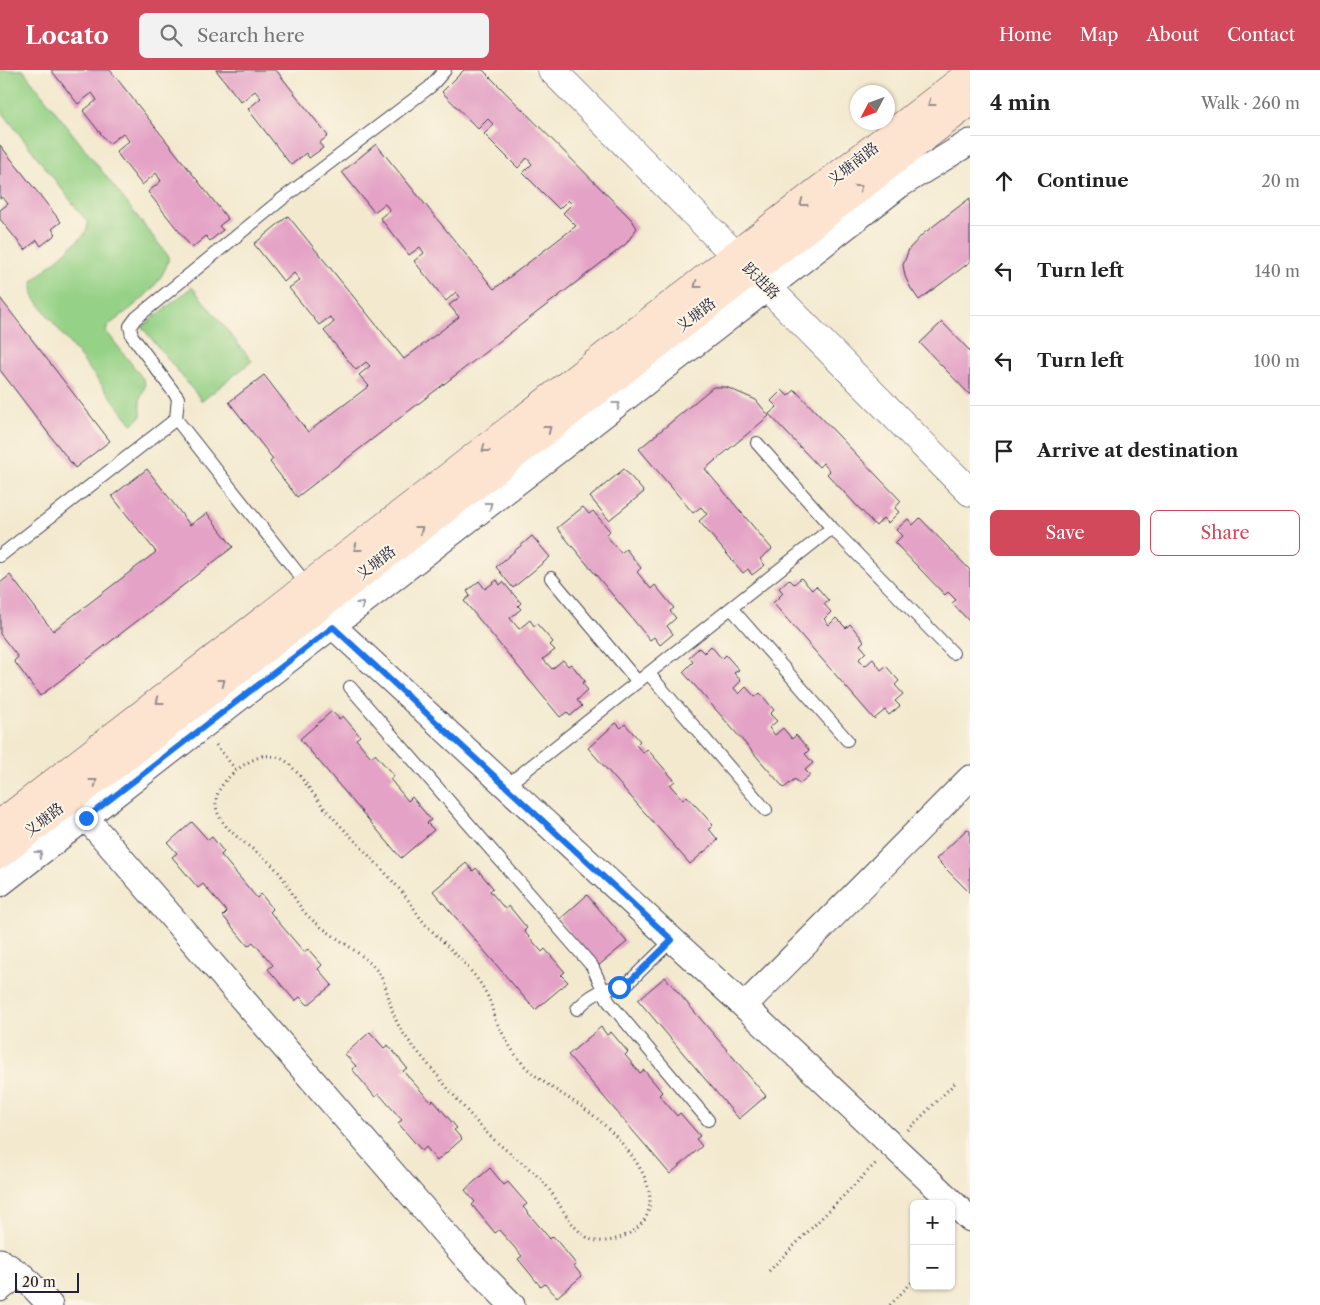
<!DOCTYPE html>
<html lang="en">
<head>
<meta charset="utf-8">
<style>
  :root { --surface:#fff; --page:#f2f2f2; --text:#222; --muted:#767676; --line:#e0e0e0; --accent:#d1495b }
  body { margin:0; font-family:"Libre Caslon Text","Noto Serif SC",serif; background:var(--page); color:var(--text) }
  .controls { position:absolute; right:15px; bottom:15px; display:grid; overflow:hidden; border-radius:8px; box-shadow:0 1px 4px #0004 }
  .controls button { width:45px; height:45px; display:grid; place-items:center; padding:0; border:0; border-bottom:1px solid var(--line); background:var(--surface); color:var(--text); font:25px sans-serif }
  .compass { position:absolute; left:850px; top:15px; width:45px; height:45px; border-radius:50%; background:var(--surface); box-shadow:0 1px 4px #0004; rotate:229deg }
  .scale { position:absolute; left:15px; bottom:12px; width:64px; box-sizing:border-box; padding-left:5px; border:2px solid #22223b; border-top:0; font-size:14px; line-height:18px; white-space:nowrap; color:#22223b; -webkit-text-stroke:4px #fcf5e5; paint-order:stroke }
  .stop { position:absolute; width:15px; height:15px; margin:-11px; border:4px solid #1a73e8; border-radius:50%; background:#fff }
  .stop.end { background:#1a73e8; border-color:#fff; box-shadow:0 1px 5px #0008 }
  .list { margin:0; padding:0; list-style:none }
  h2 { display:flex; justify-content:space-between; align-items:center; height:65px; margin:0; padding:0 20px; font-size:21px }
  h2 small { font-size:16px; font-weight:400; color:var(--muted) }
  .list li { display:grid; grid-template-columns:32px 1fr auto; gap:15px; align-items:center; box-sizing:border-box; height:90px; padding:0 20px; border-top:1px solid var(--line) }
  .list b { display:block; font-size:19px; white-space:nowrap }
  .list em { font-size:16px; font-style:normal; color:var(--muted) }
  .actions { display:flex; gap:10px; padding:15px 20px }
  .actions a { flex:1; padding:11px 0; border:1px solid var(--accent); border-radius:8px; text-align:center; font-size:18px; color:var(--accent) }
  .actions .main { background:var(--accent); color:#fff }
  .icon { flex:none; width:28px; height:28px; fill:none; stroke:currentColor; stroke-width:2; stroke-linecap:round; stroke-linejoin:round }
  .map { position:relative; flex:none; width:970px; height:1235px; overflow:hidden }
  header { display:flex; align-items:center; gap:30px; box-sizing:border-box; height:70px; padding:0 25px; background:var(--accent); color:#fff }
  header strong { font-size:24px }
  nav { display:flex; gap:28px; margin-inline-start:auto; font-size:18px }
  .search { width:350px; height:45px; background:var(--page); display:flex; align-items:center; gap:12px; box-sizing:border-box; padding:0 18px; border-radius:8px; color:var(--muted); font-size:19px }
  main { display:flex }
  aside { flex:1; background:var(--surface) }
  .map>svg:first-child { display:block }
  .green { fill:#95d186; stroke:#5c7a60 }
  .building { fill:#e4a2c6 }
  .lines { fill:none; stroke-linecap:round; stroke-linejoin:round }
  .service-casing { stroke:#414051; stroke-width:14 }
  .minor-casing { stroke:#414051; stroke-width:27 }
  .tertiary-casing { stroke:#414051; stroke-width:29 }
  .secondary-casing { stroke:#414051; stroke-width:29 }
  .path { stroke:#414051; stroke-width:3; stroke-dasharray:1 4; stroke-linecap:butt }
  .service { stroke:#fff; stroke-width:12 }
  .minor { stroke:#fff; stroke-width:25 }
  .tertiary { stroke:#fff; stroke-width:28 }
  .secondary { stroke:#fde4d1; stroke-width:28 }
  .oneway { stroke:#9a8d8e }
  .oneway2 { stroke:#9c9ca7 }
  .route { stroke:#1a73e8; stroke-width:6 }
  .labels { text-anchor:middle; stroke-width:4; stroke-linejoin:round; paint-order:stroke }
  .street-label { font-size:15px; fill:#22223b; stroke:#fcf5e5 }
</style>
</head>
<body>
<header>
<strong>Locato</strong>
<div class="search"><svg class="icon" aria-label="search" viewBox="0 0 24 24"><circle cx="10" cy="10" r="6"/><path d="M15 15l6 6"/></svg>Search here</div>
<nav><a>Home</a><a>Map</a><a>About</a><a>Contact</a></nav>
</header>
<main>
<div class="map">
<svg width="970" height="1235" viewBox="0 0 970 1235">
  <rect width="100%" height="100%" fill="#fcf5e5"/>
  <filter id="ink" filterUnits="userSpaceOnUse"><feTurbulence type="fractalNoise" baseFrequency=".02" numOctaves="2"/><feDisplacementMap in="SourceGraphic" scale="10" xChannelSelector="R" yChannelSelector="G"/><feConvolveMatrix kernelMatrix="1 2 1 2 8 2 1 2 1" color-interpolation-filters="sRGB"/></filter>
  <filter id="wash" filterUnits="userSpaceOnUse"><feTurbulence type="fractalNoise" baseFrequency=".0096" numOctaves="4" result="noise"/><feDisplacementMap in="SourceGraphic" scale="20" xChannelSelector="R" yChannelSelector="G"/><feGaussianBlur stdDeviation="1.12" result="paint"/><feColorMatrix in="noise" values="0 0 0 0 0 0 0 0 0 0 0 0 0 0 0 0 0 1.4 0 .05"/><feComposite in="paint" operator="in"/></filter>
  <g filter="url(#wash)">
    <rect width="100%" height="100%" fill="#f3e9cf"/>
    <path class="green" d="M0,0h23l146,187c-7,31 -36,49 -60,68l-3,6 38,49c3,10 -3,11 -4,20 -1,14 7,14 -8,24l-97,-125c-3,-7 -4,-12 -1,-19l50,-45 3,-6 1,-6 -88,-114z
      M192,217l60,74 -50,40 -60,-74z"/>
    <g id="blocks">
      <path class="building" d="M51,0h59l118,149 -9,7 4,4 -13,11 -4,-5 -14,12 -44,-56 13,-11 -5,-8 -14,12 -26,-33 13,-11 -6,-8 -14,11 -26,-33 14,-11 -5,-7 -14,11z
        M216,0h60l52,66 -9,7 4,5 -14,10 -3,-5 -15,12 -43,-56 13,-11 -6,-7 -14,11z
        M464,0h19l149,150 5,8 -11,16 -329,253 -27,-35 3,-3 -44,-57 35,-27 44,57 61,-46 -10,-11 11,-9 -4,-4 -10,8 -32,-39 10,-9 -4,-5 -11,8 -30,-37 11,-8 -6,-7 -10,9 -30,-38 34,-28 116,143 55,-42 -10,-12 11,-8 -4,-5 -10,9 -32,-40 10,-8 -4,-6 -11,8 -29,-37 10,-8 -5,-6 -11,8 -32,-40 34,-28 118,145 82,-63 -13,-13 9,-9 -4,-4 -9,9 -36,-36 9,-9 -5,-6 -9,10 -34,-34 10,-9 -6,-6 -10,10 -36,-37z
        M0,75l61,77 -9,7 4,5 -15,12 -4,-6 -12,10 -25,-31v-9l8,-6 -5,-7 -3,2z
        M970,128v64l-51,38 -9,-13 -5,-11 -2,-11 6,-16 14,-15z
        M0,228l110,143 -35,27 -75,-98z
        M942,252l28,29v44l-50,-52z
        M713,317h13l30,13 13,16 -64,53 67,80 -12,10 5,6 -13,10 -4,-6 -5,4 -44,-52 8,-7 -6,-7 -8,6 -54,-64z
        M782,320l6,6 7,-6 106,111 -6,7 4,4 -11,11 -5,-5 -7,8 -49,-52 3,-3 -7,-8 -4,4 -50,-53 8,-7 -6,-6z
        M147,399l43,56 17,-12 26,34 -193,149 -26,-35 4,-4 -18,-23v-51l10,-8 43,56 103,-79 -44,-56z
        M624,399l20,23 -35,28 -19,-23z
        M583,437l6,7 4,-3 17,20 -4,4 15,18 5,-4 15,19 -4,4 14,17 4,-4 19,23 -4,3 6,7 -9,8 6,8 -13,11 -6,-8 -4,3 -93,-112z
        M920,448l50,52v52l-18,-19 4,-3 -8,-8 -3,3 -50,-52 7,-7 -6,-6 12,-11 5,6z
        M532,466l18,21 -37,31 -17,-21z
        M801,508l11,12 4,-4 13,15 -5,3 7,8 -7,7 5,6 7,-7 10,10 4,-4 14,17 -4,4 6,7 -7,7 6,7 8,-7 8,11 5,-4 13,15 -4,4 8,9 -8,7 5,5 -11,9 -4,-5 -11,9 -101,-116 10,-10 -4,-5 10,-9 5,5z
        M497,510l3,5 3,-3 18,21 -3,3 3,3 -11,9 9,11 11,-9 4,6 3,-2 16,18 -3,3 5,5 -12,9 9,10 11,-9 5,6 3,-2 14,17 -3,2 6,7 -11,10 5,6 -12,10 -3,-4 -7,5 -96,-116 6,-5 -3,-5 12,-10 6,8z
        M711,576l11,13 4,-4 13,15 -5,3 7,8 -7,7 5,6 7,-7 9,10 5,-4 14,17 -4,4 7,7 -8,7 6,7 8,-7 9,11 4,-4 13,15 -4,4 8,9 -8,7 5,5 -11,9 -4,-5 -11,9 -101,-116 10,-10 -4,-5 10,-9 5,5z
        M332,641l7,8 4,-3 17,20 -4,3 15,18 4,-3 19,22 -4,3 18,22 4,-4 19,23 -4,3 7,7 -33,28 -101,-119z
        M616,653l5,5 4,-4 15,17 -4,4 7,8 4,-4 28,32 -5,4 13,15 4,-4 26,29 -4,4 9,11 -28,24 -102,-116z
        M192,752l16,18 4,-3 12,15 -3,3 36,43 4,-4 12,15 -3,3 34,40 4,-3 14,16 -4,4 14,16 -24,20 -8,-8 -5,4 -27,-32 5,-4 -20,-23 -5,4 -25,-30 4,-4 -24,-28 -5,4 -26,-31 5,-4 -9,-10z
        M967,759l3,2v62l-34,-34z
        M466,793l7,8 3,-3 17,20 -3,3 15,18 4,-3 18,22 -3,3 18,21 3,-3 20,23 -4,3 7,7 -33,28 -102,-119z
        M587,825l40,47 -29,24 -39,-46z
        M665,907l101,119 -27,23 -101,-119z
        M601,957l6,8 4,-3 17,20 -3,3 15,18 4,-3 18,22 -3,3 18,21 3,-3 20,23 -4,3 6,7 -32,28 -102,-119z
        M370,962l14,16 4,-3 19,23 -4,3 28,31 2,-2 24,28 -3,2 8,9 -25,22 -11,-14 -4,4 -24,-28 4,-3 -23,-26 -4,3 -23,-28 4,-3 -11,-12z
        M490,1098l14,17 4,-3 19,22 -4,3 27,32 3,-3 23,28 -2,2 8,10 -25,21 -12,-13 -4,3 -23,-28 4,-3 -23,-26 -4,3 -23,-28 3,-3 -10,-12z"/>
    </g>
  </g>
  <g filter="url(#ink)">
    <use href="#blocks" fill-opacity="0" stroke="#414051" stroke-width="1"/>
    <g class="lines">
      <g class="service-casing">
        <path id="service" d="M176,349l2,-21 -46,-62 -2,-10 6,-8 146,-119 148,-112 15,-17
          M757,373l75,85
          M0,486l176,-137 132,167
          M551,508l87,104
          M731,538l116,132
          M649,604l117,136
          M350,617l242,279 17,36 99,118
          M506,716l326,-258 121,125
          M577,939c9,-9 18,-17 31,-20 7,-2 13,-3 20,-6l44,-43"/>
      </g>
      <g class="minor-casing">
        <path id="minor" d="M322,546l422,390 226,213
          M75,735l391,453 46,47
          M0,814l900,-699 70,-43
          M744,936l226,-228
          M0,1191l24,16 26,28
          M0,1219l19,-15"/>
      </g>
      <g class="tertiary-casing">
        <path id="tertiary" d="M552,0l418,422"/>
      </g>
      <g class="secondary-casing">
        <path id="secondary" d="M0,754l970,-751
          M0,784l970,-752"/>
      </g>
      <path class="path" d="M216,675l20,25
        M262,686c8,-1 20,1 26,7 14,13 25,32 38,47 26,29 55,56 80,87 7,9 12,19 20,28 23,24 65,57 68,93 11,19 19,38 36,53 21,19 49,31 70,50 24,22 68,69 42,102 -10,13 -39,24 -54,15 -21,-13 -29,-39 -45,-56 -17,-19 -40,-32 -57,-50 -27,-29 -52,-61 -78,-92 -3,-5 -8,-10 -10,-16 -10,-18 -9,-40 -23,-56 -19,-20 -45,-32 -66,-51 -15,-14 -20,-35 -35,-50 -20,-22 -78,-46 -51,-83 11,-14 23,-22 39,-28z
        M908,1060l47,-47
        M769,1201l109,-110
        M890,1235l24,-25"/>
      <use href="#service" class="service"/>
      <use href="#minor" class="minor"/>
      <use href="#tertiary" class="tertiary"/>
      <use href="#secondary" class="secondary"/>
    </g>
    <defs><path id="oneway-chevron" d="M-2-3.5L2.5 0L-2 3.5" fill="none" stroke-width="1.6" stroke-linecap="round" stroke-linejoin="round" transform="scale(1.25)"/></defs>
    <g class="oneway">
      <use href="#oneway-chevron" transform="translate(931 33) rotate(142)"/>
      <use href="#oneway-chevron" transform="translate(859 118) rotate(-38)"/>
      <use href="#oneway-chevron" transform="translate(803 133) rotate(142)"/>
      <use href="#oneway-chevron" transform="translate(697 215) rotate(142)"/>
      <use href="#oneway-chevron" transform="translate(548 359) rotate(-38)"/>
      <use href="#oneway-chevron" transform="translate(485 379) rotate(142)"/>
      <use href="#oneway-chevron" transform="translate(420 459) rotate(-38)"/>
      <use href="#oneway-chevron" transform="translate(357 478) rotate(142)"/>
      <use href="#oneway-chevron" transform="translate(222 612) rotate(-38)"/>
      <use href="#oneway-chevron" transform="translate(159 631) rotate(142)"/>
      <use href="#oneway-chevron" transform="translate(94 712) rotate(-38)"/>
    </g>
    <g class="oneway2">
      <use href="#oneway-chevron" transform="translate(617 335) rotate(-38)"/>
      <use href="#oneway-chevron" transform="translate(489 435) rotate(-38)"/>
      <use href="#oneway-chevron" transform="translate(361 535) rotate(-38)"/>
      <use href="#oneway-chevron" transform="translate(39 784) rotate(-38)"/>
    </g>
  </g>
  <g class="lines" filter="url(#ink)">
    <path class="route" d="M86,748l247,-191 339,313 -44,43 -9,4"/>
  </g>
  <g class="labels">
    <g class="street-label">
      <text transform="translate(853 94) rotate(-38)" y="5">义塘南路</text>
      <text transform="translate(761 211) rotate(45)" y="5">跃进路</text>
      <text transform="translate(696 245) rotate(-38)" y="5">义塘路</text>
      <text transform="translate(376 493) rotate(-38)" y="5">义塘路</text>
      <text transform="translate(44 750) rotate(-38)" y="5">义塘路</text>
    </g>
  </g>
</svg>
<div class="controls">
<button>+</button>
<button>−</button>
</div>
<svg class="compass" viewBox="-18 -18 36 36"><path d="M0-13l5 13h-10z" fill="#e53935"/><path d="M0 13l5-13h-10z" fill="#767676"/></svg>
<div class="scale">20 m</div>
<div class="stop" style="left:619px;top:917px"></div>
<div class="stop end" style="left:86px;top:748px"></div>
</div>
<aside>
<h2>4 min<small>Walk · 260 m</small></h2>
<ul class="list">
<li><svg class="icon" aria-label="ahead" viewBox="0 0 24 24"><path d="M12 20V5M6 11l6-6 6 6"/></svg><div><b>Continue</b></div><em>20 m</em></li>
<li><svg class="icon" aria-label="left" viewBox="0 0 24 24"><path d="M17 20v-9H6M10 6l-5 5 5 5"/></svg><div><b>Turn left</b></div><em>140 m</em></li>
<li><svg class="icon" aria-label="left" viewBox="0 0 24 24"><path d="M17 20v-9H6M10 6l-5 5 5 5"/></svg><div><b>Turn left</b></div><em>100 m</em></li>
<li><svg class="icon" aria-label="arrive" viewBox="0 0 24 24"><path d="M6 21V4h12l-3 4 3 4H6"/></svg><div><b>Arrive at destination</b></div></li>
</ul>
<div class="actions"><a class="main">Save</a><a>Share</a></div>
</aside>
</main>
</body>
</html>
